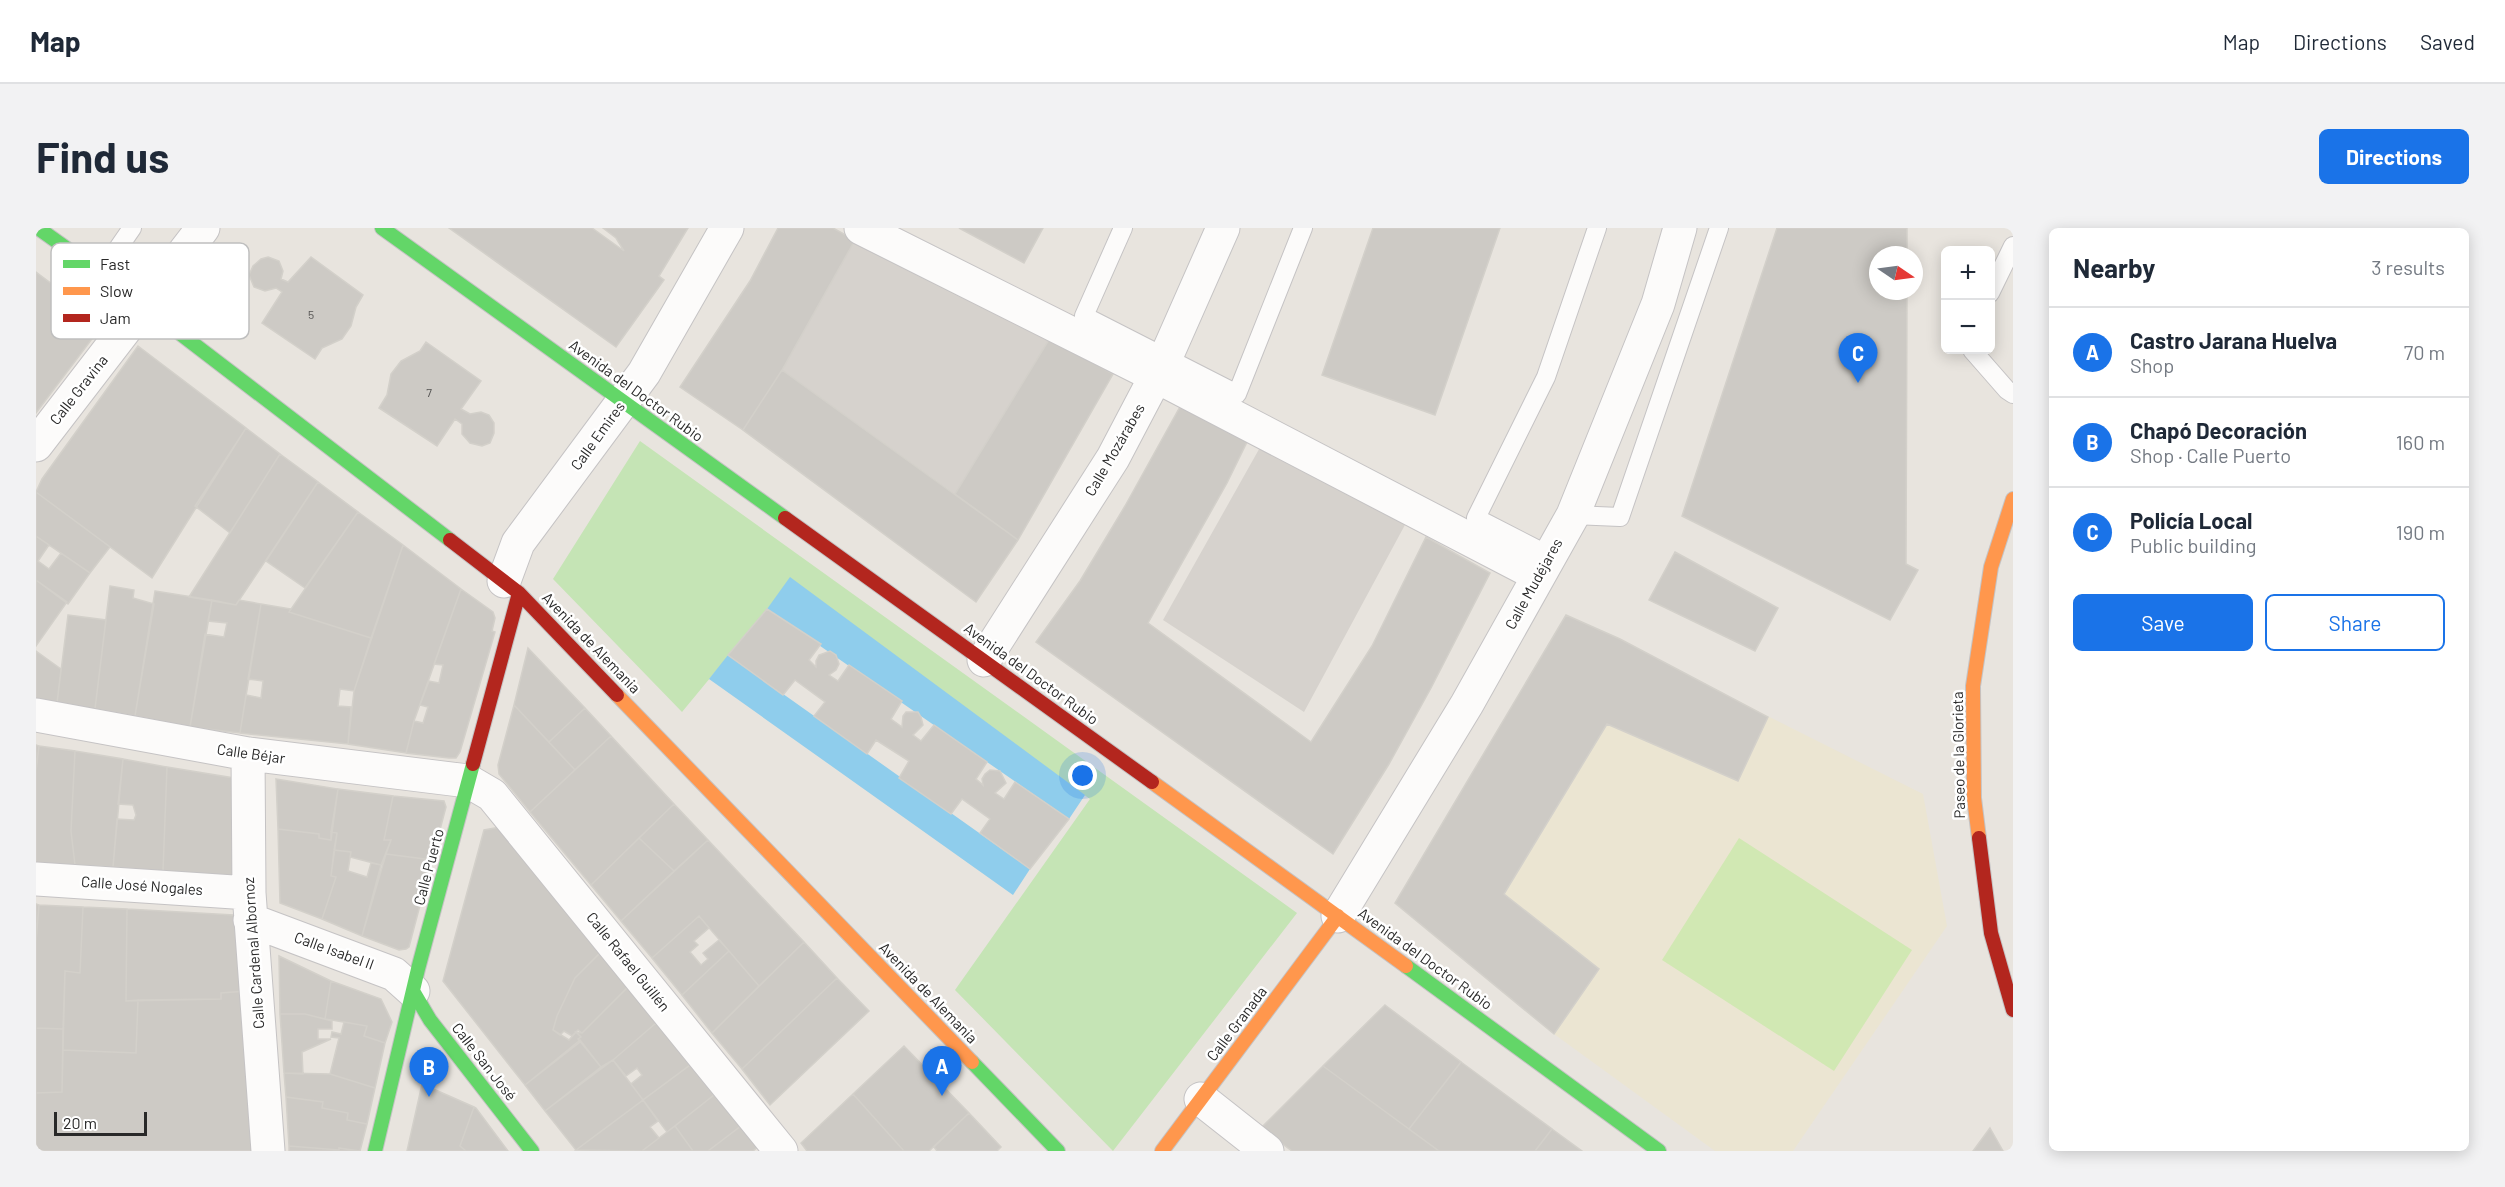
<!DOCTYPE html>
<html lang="en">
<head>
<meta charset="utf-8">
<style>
  :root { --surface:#fff; --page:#f2f2f3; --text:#1f2937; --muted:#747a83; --line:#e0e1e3; --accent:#1a73e8 }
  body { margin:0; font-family:Barlow,sans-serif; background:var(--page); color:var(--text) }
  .controls { position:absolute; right:18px; top:18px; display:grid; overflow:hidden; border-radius:9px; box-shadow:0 3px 15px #0003 }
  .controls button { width:54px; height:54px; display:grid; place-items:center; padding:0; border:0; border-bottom:2px solid var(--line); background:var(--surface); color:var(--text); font:30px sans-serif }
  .compass { position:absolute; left:1833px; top:18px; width:54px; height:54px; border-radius:50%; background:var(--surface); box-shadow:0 3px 15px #0003; rotate:103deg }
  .scale { position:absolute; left:18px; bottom:15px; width:93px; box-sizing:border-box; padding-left:6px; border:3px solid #292929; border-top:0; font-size:16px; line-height:21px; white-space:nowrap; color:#292929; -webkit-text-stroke:4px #fff; paint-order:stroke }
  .you { position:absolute; left:1047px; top:548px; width:21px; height:21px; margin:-15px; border:4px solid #fff; border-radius:50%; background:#1a73e8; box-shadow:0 0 0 9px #1a73e833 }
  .badge { display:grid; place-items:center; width:39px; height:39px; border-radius:50%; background:var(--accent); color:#fff; font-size:20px; font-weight:700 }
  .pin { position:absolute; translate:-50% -50px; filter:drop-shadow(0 2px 3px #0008) }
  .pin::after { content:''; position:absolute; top:32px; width:21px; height:18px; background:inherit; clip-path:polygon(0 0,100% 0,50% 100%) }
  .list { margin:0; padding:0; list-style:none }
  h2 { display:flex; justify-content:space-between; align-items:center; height:78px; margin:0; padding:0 24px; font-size:26px }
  h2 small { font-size:20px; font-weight:400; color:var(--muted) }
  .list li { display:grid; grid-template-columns:39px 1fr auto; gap:18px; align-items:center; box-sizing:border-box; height:90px; padding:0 24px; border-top:2px solid var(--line) }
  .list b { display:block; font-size:22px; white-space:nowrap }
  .list p { margin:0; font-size:20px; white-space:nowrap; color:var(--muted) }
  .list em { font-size:20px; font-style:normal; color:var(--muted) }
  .actions { display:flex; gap:12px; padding:18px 24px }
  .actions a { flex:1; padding:14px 0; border:2px solid var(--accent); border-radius:9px; text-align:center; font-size:21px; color:var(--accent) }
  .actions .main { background:var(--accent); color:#fff }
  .map { position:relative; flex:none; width:1977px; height:923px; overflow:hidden; border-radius:9px }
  header { display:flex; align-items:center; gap:36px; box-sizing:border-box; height:84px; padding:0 30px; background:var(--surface); border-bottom:2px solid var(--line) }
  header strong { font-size:28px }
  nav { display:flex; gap:33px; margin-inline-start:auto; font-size:21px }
  .intro { display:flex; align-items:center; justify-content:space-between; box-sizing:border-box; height:144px; padding:0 36px }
  h1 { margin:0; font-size:42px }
  .button { padding:15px 27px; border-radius:9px; background:var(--accent); color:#fff; font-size:21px; font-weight:700 }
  main { display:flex; gap:36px; padding:0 36px }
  aside { flex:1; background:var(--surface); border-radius:9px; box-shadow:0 3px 15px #0003 }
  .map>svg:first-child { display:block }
  .education { fill:#ebe5d2 }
  .green { fill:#c5e4b5 }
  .pitch { fill:#d1e8b3 }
  .plaza { fill:#d6d2cd }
  .water { fill:#8fcdec }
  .building { fill:#cdcac5; stroke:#d3d0ca; stroke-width:1.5 }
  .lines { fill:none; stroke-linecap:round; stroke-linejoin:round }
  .lane-casing { stroke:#c5c3c4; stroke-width:20 }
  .street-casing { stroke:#c5c3c4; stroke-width:35 }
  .fast-casing { stroke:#c5c3c4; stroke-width:16 }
  .slow-casing { stroke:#c5c3c4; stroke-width:16 }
  .jam-casing { stroke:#c5c3c4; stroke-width:16 }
  .lane { stroke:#fcfbfa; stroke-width:18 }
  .street { stroke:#fcfbfa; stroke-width:33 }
  .fast { stroke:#63d668; stroke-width:14 }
  .slow { stroke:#ff974d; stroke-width:14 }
  .jam { stroke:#b3261e; stroke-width:14 }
  .labels { text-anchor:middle; stroke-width:5; stroke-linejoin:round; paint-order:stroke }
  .number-label { font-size:12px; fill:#545352 }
  .street-label { font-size:15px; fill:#292929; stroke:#fff }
  .key { fill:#fff; stroke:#bfbfbf; stroke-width:1.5 }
  .key-label { font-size:16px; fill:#292929 }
</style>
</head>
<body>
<header>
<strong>Map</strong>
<nav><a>Map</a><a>Directions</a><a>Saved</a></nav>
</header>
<div class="intro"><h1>Find us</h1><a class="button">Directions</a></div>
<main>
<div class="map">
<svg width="1977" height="923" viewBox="0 0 1977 923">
  <rect width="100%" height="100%" fill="#e8e4de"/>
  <path class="education" d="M1530,387l357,179 24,132 -154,225h-78l-161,-117 -159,-131z"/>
  <path class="green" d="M604,213l657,472 -184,238 -158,-161 135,-191 -303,-214 -105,127 -129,-133z"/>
  <path class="pitch" d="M1703,610l173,112 -78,121 -172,-111z"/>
  <path class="plaza" d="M825,0l196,99 -102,167 -173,-124z
    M1231,207l146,75 -109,202 -141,-92z"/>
  <path class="water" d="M754,349l295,218 -16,24 -302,-210z
    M692,427l302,214 -17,26 -304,-216z"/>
  <path class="building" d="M413,0h143l32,23 -8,-13 -13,-10h85l-29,48 5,4 -48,67z
    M742,0h55l22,12 -73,130 -39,60 -63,-43 70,-106z
    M923,0h84l-19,35z
    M1337,0h127l-65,187 -113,-40z
    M1741,0h130v27h-29v36h29l-1,273 12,6 -28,50 -208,-104z
    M232,29l11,4 4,10 -2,8 7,3 23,-25 52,38 -7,12 -5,19 -9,13 -20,9 -7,11 -53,-36 20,-31 -6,-4 -11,3 -11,-4 -5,-12 4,-9 8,-7z
    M0,44l68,51 -68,90z
    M1014,110l63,36 -95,166 -63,-46z
    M390,114l55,39 -20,28 9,5 11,-2 8,3 5,8v10l-4,10 -8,3 -12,-3 -8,-9v-10l-7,-5 -18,27 -58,-38 8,-13 4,-21 10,-13 19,-10z
    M102,118l108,82 -94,150 -116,-86 6,-13z
    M746,142l236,170 -42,62 -233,-172z
    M1145,177l67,35 -21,43 -79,140 163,119 61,-96 54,-109 64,36 -59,115 -42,76 -56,90 -297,-212 44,-61 45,-75z
    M210,200l34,26 -50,79 -35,-27z
    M244,226l38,28 -82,123 -47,-8z
    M282,254l40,30 -53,76 -39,-27z
    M0,264l74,55 -20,26 -54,-37z
    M322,284l45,33 -32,93 -82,-26z
    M0,308l13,9 -11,16 11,8 12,-16 29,20 -22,31 -32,-24z
    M367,317l58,44 -47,132 -8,32 -58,-9 6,-53z
    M1639,324l103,56 -23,43 -106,-51z
    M0,352l31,22 -31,44z
    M74,358l24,4 -1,8 21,6 -19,112 -40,-7z
    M425,361l32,23 2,6 -3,13 3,1 -35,120 -4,6h-7l-43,-5 8,-32 9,2 5,-16 -8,-2 9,-24 10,2 4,-18 -9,-1z
    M119,363l57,9 -22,127 -55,-11z
    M176,372l24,5 3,-5 22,4 -21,129 -50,-6 15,-93 19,3 3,-14 -19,-2z
    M225,376l30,5 -2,3 82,26 -17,53 -14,-2 -2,17 13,1 -3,37 -108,-11 6,-38 15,3 2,-17 -15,-2z
    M731,381l54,35 -12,16 7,7v-6l3,-6 11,-4 6,4 3,9 -3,6 -7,5 9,6 11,-16 53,36 -11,18 11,8 1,-11 3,-4h12l3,5 2,8 -10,10 8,6 13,-16 53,37 -11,17 7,6 -1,-6 3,-5 5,-4 10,1 6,12 -11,10 9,6 11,-17 54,37 -39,50 -50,-36 10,-14 -28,-20 -11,15 -52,-36 10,-17 -33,-21 -9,14 -53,-38 11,-14 -30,-22 -12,15 -55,-40z
    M32,387l38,5 -11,89 -38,-6z
    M1530,387l54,24 148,78 -30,64 -131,-57 -103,170 95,75 -45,65 -159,-131z
    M492,420l57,60 -36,34 -35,-37z
    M0,423l25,18 -4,34 -21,-4z
    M478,477l61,65 -45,42 -31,-38 -1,-9z
    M549,480l26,28 -36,34 -26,-28z
    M575,508l63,68 -83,81 -61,-73z
    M0,517l3,1 -3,25z
    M3,518l36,5 -4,80 4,34 -39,-2v-92z
    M39,523l48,8 -10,108 -38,-2 -4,-34z
    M87,531l44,8 -4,104 -50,-4 4,-48 17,1 2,-5 -3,-10 -15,-1z
    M131,539l67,11 1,96 -9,2 -63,-5z
    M240,551l62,10 -7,51 -12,-2v-4l-41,-5z
    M302,561l55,7 -9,44h7l-10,25 -31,-8 1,-5 -17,-2 3,-17 -6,-1z
    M357,568l51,5 2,6 -14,53 -46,-6 5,-14h-7z
    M638,576l34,36 -34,31 -35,-33z
    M464,599l101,125 -26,26 -18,38 -4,14 16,10 7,-8 5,5 -3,2 2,3 -55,43 -82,-104 41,-151z
    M242,601l41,5v4l12,2v-8l6,1 -6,43 5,1 -14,42 -42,-16z
    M603,610l35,33 -53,50 -30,-36z
    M672,612l96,102 -45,44 -60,-70 -47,42 -31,-37z
    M298,622l17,2 -3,19 19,6 4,-14 10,2 -19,71 -40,-17 14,-42 -5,-1z
    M350,626l46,6 -23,87 -3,2 -7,1 -37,-14z
    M0,676l3,1 -3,37z
    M3,677l44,2 -3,66 -15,-2 -2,58 -27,-1v-86z
    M47,679l44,2 -1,92 12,-1 -2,53 -73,-3 2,-79 15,2z
    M91,681l107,6 7,7 5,69 -25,2v6l-95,2z
    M663,688l10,12 -15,13 4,4 -8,7 11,13 7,-6 -5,-6 16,-13 10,11 -47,44 -30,-37z
    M768,714l33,36 -95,91 -30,-36z
    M693,723l30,35 -47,47 -30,-38z
    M565,724l27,35 -46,46 -4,-3 -6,6 -8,-5 -4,4 -7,-5 4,-14 18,-38z
    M243,728l52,25 -6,38 -20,-5h-25z
    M801,750l32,33 -99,94 -28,-36z
    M295,753l50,18 11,23 -7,21 -21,-7 3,-10 -42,-7z
    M592,759l28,36 -43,37 -12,7 -23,-28 3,-2 -5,-5 6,1z
    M210,763l12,160h-222v-58l26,-1 1,-42 73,3 2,-53 83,-1v-6z
    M1349,777l76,57 -52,67 -86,-63z
    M244,786h25l27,7v8h-14v10h13l-29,13 1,22 -19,-1z
    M308,794l23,4 -3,10 21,7 -10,45 -45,-14 9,-36 -8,-1 1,-5 9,2z
    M620,795l34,42 -47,35 -12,-16 11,-9 -5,-7 -11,8 -13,-16z
    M0,800l27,1 -1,63 -26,1z
    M544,812l21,27 -56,44 -20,-26z
    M868,818l65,67 -40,38h-25l-51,-57z
    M577,832l30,40 -67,50 -31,-39z
    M1425,834l91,67 -17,22h-96l-30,-22z
    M654,837l24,30 -47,37 -24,-32z
    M1287,838l116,85h-147l-31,-23z
    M248,845l46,1 45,14 -8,36 -20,-4 1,-7 -26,-5 1,-6 -37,-5z
    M386,856l52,23 -14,39 6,5h-59z
    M817,866l51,57h-97l-6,-8z
    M678,867l27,31 -33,25h-15l-18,-25z
    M250,869l37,5 -1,6 26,5 -1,7 20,4 -7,27 -21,-3v2l-50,-4z
    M607,872l15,21 -8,6 9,11 -17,13 -66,-1z
    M438,879l2,1 32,43h-42l-6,-5z
    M933,885l32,34 -4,4h-60l-3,-4z
    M639,898l18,25h-51l17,-13z
    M705,898l17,21 -5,4h-45z
    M1954,900l13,23h-30z
    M1516,901l30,22h-47z
    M253,918l50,4v-2l18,3h-68z"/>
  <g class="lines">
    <g class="lane-casing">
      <path id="lane" d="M1087,0l-39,88 153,78 66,-166
        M65,45l31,-45
        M1954,65l23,-47
        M1936,122l35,40 6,4
        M1537,287l47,2 99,-289
        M1512,327l-72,-37 70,-141 51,-149"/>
    </g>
    <g class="street-casing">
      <path id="street" d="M825,0l295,148 382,199
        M0,217l167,-217
        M468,353l14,-38 126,-170 83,-145
        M948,432l129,-202 53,-101 57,-129
        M0,487l212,39 220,27 24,14 289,356
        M212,526l1,139 19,258
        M0,651l213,14
        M1302,688l129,-212 106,-189 85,-211 22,-76
        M214,692l144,54 19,17
        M1165,871l66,52"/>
    </g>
    <g class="fast-casing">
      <path id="fast" d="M2,0l63,45 349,267
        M346,0l403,290
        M1370,738l253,185
        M377,763l17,29 102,131
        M936,834l86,89
        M339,923l43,-182 55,-205"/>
    </g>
    <g class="slow-casing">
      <path id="slow" d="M581,467l355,367
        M1116,554l254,184
        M1943,610l-5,-40 -1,-112 18,-119 22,-68
        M1126,923l176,-235"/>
    </g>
    <g class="jam-casing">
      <path id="jam" d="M749,290l367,264
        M414,312l69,53 98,102
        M437,536l46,-171
        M1943,610l12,95 22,77"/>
    </g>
    <use href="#lane" class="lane"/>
    <use href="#street" class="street"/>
    <use href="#fast" class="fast"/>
    <use href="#slow" class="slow"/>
    <use href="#jam" class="jam"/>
  </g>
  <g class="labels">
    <g class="number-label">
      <text x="275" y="91">5</text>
      <text x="393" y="169">7</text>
    </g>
    <g class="street-label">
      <text transform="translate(43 162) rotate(-52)" y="5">Calle Gravina</text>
      <text transform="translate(600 163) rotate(36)" y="5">Avenida del Doctor Rubio</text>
      <text transform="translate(562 208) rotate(-54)" y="5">Calle Emires</text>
      <text transform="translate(1079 222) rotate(-60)" y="5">Calle Mozárabes</text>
      <text transform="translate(1498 356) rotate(-61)" y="5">Calle Mudéjares</text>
      <text transform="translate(555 415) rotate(46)" y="5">Avenida de Alemania</text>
      <text transform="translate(995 446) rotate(36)" y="5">Avenida del Doctor Rubio</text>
      <text transform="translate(215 526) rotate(8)" y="5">Calle Béjar</text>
      <text transform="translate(1923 527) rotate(-91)" y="5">Paseo de la Glorieta</text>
      <text transform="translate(393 639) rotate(-75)" y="5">Calle Puerto</text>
      <text transform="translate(106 658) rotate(4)" y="5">Calle José Nogales</text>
      <text transform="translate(298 723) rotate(20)" y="5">Calle Isabel II</text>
      <text transform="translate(218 725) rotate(-94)" y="5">Calle Cardenal Albornoz</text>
      <text transform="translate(1389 731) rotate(36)" y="5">Avenida del Doctor Rubio</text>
      <text transform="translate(592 734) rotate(51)" y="5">Calle Rafael Guillén</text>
      <text transform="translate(892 765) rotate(46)" y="5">Avenida de Alemania</text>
      <text transform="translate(1201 796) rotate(-53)" y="5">Calle Granada</text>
      <text transform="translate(448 834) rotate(52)" y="5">Calle San José</text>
    </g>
  </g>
  <rect x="15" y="15" width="198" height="96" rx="9" class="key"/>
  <rect x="27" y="32" width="27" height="8" fill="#63d668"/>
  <rect x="27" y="59" width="27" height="8" fill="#ff974d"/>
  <rect x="27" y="86" width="27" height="8" fill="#b3261e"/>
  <g class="key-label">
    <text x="64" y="42">Fast</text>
    <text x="64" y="69">Slow</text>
    <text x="64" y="96">Jam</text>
  </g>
</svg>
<div class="controls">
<button>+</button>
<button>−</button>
</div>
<svg class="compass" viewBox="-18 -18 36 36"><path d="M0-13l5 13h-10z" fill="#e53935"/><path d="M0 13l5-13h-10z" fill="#747a83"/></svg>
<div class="scale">20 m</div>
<div class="you"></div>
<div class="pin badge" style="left:906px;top:868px">A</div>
<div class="pin badge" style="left:393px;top:869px">B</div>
<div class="pin badge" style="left:1822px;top:155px">C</div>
</div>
<aside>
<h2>Nearby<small>3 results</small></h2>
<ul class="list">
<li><span class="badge">A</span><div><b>Castro Jarana Huelva</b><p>Shop</p></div><em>70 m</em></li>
<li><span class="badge">B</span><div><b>Chapó Decoración</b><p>Shop · Calle Puerto</p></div><em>160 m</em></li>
<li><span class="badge">C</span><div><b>Policía Local</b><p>Public building</p></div><em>190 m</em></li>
</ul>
<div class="actions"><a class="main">Save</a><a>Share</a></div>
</aside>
</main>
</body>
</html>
